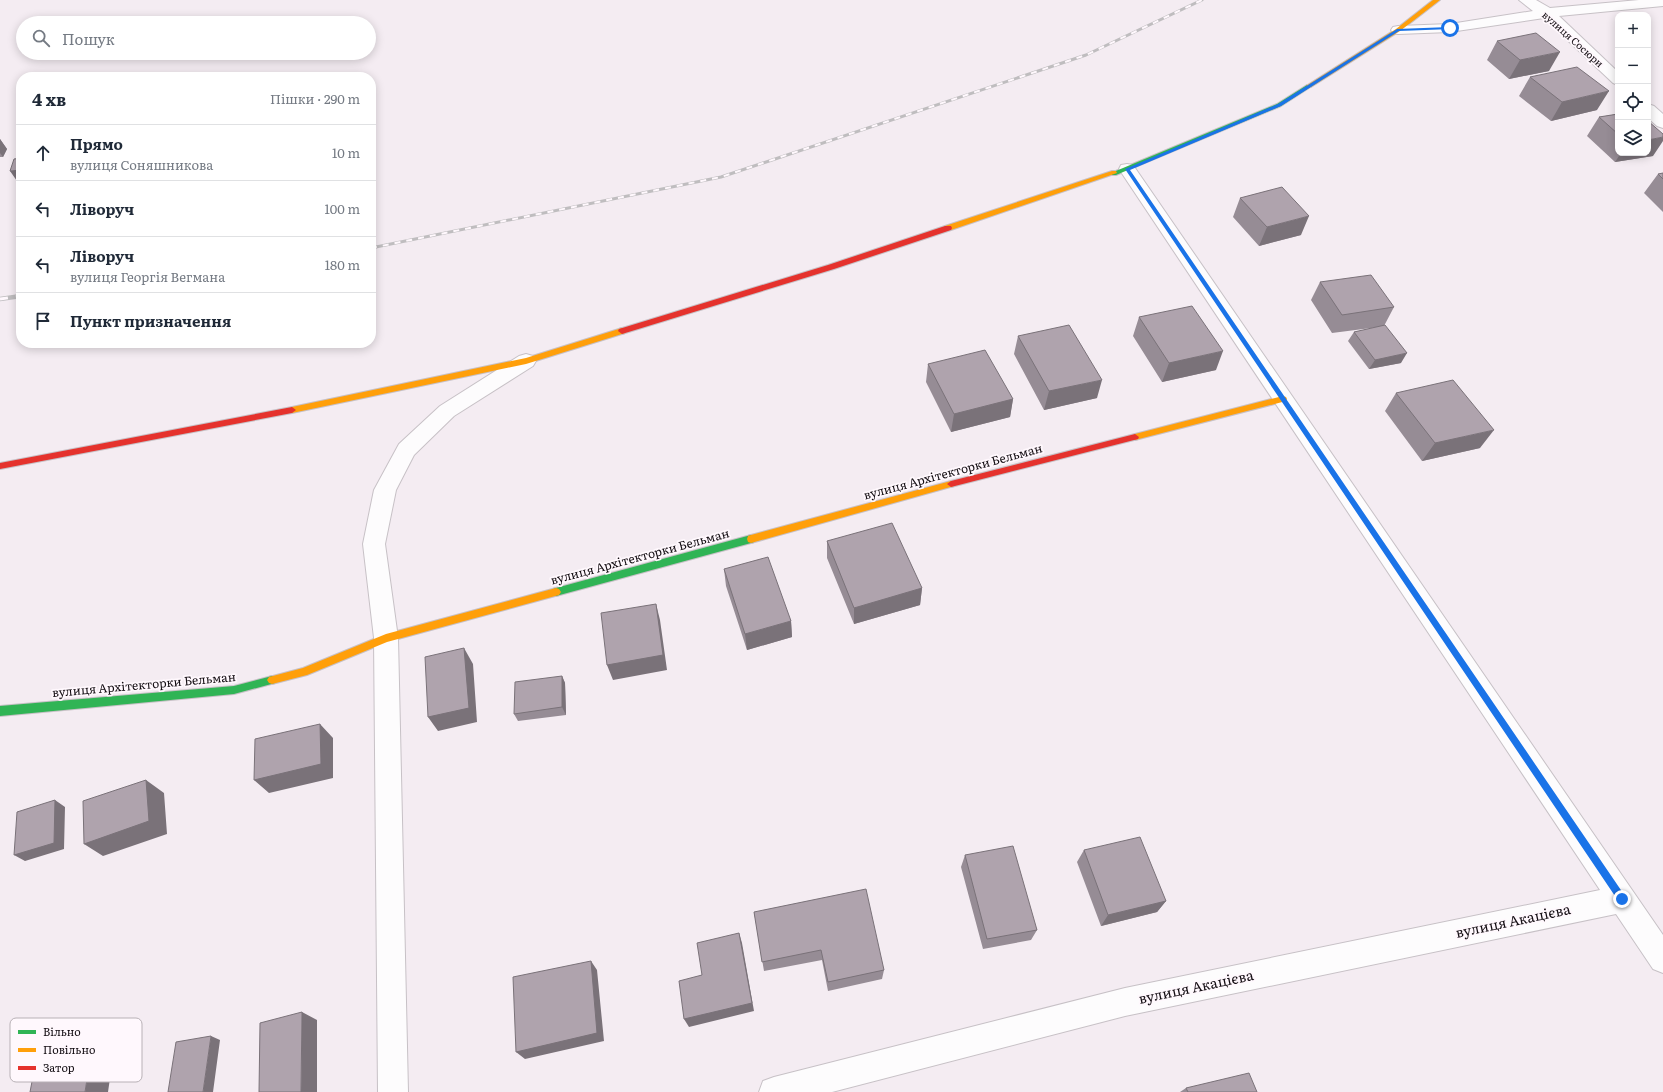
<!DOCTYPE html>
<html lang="uk">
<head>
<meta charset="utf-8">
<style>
  :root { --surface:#fff; --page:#f2f2f3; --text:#1f2937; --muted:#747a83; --line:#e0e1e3 }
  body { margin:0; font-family:Literata,serif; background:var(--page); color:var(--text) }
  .controls { position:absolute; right:12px; top:12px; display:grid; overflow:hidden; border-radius:8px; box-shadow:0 2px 10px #0003 }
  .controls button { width:36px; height:36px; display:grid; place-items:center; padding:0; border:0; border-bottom:1px solid var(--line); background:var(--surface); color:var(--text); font:20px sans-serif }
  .stop { position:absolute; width:12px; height:12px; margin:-9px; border:3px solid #1a73e8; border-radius:50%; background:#fff }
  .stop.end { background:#1a73e8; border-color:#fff; box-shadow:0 1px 4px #0008 }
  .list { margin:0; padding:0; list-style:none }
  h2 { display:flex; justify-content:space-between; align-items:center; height:52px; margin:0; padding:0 16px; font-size:17px }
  h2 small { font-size:13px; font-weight:400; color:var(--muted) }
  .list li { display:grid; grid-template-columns:26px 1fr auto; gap:12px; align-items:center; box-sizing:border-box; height:56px; padding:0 16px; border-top:1px solid var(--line) }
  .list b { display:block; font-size:15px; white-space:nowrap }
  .list p { margin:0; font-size:13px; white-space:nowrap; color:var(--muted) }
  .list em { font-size:13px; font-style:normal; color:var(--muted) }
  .icon { flex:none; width:22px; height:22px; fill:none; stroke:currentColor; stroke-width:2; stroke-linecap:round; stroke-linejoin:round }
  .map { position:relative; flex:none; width:1663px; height:1092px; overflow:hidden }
  .search { position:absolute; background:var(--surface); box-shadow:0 2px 10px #0003; left:16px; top:16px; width:360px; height:44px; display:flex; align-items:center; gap:10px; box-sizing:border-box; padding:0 14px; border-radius:22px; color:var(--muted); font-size:15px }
  .panel { position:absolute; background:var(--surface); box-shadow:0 2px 10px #0003; left:16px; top:72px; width:360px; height:276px; border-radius:16px }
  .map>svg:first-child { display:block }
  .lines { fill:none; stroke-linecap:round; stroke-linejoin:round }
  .street-casing { stroke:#c7c1c6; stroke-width:2 }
  .fast-casing { stroke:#c7c1c6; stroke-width:2 }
  .slow-casing { stroke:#c7c1c6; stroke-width:2 }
  .jam-casing { stroke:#c7c1c6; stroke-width:2 }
  .street { fill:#fdfcfd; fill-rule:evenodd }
  .fast { fill:#30b455; fill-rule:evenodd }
  .slow { fill:#ff9f0a; fill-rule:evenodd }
  .jam { fill:#e5322d; fill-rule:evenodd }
  .rail-far1-casing { stroke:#bfbdbf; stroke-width:3 }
  .rail-casing { stroke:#bfbdbf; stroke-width:4.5 }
  .rail-far1 { stroke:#fff8fd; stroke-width:2; stroke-dasharray:6; stroke-linecap:butt }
  .rail { stroke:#fff8fd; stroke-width:3; stroke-dasharray:8; stroke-linecap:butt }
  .wall { fill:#968c95 }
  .shaded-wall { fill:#7a7279 }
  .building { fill:#afa3ad; stroke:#7a7279 }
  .route { fill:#1a73e8 }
  .labels { text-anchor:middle; stroke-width:3.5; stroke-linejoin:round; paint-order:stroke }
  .far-street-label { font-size:10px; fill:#120c11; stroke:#fff8fd }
  .street-label { font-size:12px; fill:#120c11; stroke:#fff8fd }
  .near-street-label { font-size:14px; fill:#120c11; stroke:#fff8fd }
  .key { fill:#fff8fd; stroke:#b8b1b6; stroke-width:1 }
  .key-label { font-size:11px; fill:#120c11 }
</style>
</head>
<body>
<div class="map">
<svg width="1663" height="1092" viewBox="0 0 1663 1092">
  <rect width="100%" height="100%" fill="#f4ecf2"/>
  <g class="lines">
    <g class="street-casing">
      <path id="street" d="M1519,0h17l14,8 89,-8h24v6l-104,10 59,56v13l-5,-2 -69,-65 -94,14 -52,2 -5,-1 -2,-3 2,-3 5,-1 52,-2 83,-13z
        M1648,104l6,2 9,8v14l-6,-2 -9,-8z
        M1127,164l6,1 530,770v38l-10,-4 -37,-55 -491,102 -293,76h-73l4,-11 11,-4 351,-89 475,-98 -481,-721 2,-4z
        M526,354l7,2 3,5 -3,5 -79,50 -40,39 -18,35 -11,54 13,94 10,454h-30l-4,-454 -11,-94 11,-54 25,-46 41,-38 79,-50z"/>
    </g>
    <g class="fast-casing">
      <path id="fast" d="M1307,85l5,1 -31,20 -165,69h-4l-1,-2 166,-69z
        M751,535l3,1 1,3 -1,3 -3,1 -195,53 -3,-1 -2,-3 2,-3 3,-1z
        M272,676l3,1 2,3 -2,3 -41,11 -234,22v-10l234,-20z"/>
    </g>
    <g class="slow-casing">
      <path id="slow" d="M1433,0h7l-40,31 -89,56 -5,-1 90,-57z
        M1112,171h4l1,2 -166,57h-6l-1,-2 1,-2z
        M622,328l4,3 -1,2 -99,31 -234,49 -4,-3 4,-3 234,-49z
        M1283,396l3,1 1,2 -1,2 -151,39 -4,-3 4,-3z
        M951,481l4,3 -1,2 -203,57 -3,-1 -1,-3 1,-3 3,-1z
        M556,588l3,1 2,3 -2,3 -172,47 -80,33 -35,9 -3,-1 -2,-3 2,-3 34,-9 83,-34z"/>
    </g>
    <g class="jam-casing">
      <path id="jam" d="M945,226h6l1,2 -1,2 -117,39 -212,65 -4,-3 1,-2 209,-64z
        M292,407l4,3 -4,3 -292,56v-6z
        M1135,434l4,3 -1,2 -187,48 -4,-3 4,-3z"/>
    </g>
    <use href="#street" class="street"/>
    <use href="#fast" class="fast"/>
    <use href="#slow" class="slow"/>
    <use href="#jam" class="jam"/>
    <g class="rail-far1-casing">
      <path id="rail-far1" d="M371,248l350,-71 365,-122 116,-55"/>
    </g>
    <g class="rail-casing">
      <path id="rail" d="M0,299l21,-3"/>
    </g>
    <use href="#rail-far1" class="rail-far1"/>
    <use href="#rail" class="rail"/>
  </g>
  <path class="wall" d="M1497,41l52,30 -40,8 -22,-19z
    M1530,77l67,33 -46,11 -32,-25z
    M1618,114v39h30l5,3 -38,6 -28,-26 12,-19z
    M0,139l7,10 -4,8h-3z
    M1663,173v39l-19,-19 14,-19z
    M1240,198l61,37 -42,11 -26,-29z
    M1320,282l74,25 -10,19 17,37 -32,6 -21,-28 6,-9 25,-5 -47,6 -21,-33z
    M1139,317l77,53 -54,12 -29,-46z
    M1018,336l79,62 -53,12 -30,-56z
    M928,364l85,35 -3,18 -59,15 -25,-50z
    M1396,393l84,55 -58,13 -37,-50z
    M827,541l95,47 -2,17 -66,19 -27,-66z
    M724,569l67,52 1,16 -45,13 -21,-64z
    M562,676l3,7 1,32 -48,6 -4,-7z
    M1084,850l82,51 -9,11 -56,14 -24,-64z
    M965,855l72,75 -6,10 -48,9 -22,-82z
    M754,912l130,58 -2,9 -54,12 -6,-31 -58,11z
    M1186,1088l71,4h-77z"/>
  <path class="shaded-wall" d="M1560,52l-11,19 -40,8 11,-19z
    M1609,91l-12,19 -46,11 11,-19z
    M1663,137v4l-10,15 -38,6 6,-9h27v-13z
    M0,139l7,10 -4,8 -3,-4z
    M21,170v10l-4,1 -7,-10z
    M1309,216l-8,19 -42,11 8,-19z
    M1223,351l-7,19 -54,12 7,-19z
    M1407,353l-6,10 -32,6 6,-9z
    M1102,380l-5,18 -53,12 5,-19z
    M1013,399l-3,18 -59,15 3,-18z
    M1494,430l-14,18 -58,13 13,-18z
    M922,588l-2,17 -66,19v-16z
    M656,604l4,16 7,50 -54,10 -6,-15z
    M791,621l1,16 -45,13 -2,-16z
    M464,648l9,16 4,58 -39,9 -10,-14z
    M562,676l3,7 1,32 -4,-8z
    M320,724l13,14v40l-64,15 -15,-13z
    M146,780l18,13 3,41 -64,22 -19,-12z
    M55,800l10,7 -1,42 -39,12 -11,-6z
    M1166,901l-9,11 -56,14 7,-11z
    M739,933l3,10 12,68 -65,16 -5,-8z
    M591,961l6,9 7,71 -79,18 -9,-7z
    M302,1012l15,8v72h-16z
    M95,1029l21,8 -8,55h-23z
    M211,1036l9,4 -7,52h-10z"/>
  <path class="building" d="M1536,33l24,19 -40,8 -23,-19z
    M1577,67l32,24 -47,11 -32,-25z
    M1618,114v20l-19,-17z
    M1648,121l15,13v3l-15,3z
    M21,158v12l-11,1 4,-12z
    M1663,173v6l-5,-5z
    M1282,187l27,29 -42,11 -27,-29z
    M1371,275l23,32 -52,8 -22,-33z
    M1192,306l31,45 -54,12 -30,-46z
    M1069,325l33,55 -53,11 -31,-55z
    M1385,325l22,28 -32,7 -21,-28z
    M985,350l28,49 -59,15 -26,-50z
    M1453,380l41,50 -59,13 -39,-50z
    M892,523l30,65 -68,20 -27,-67z
    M768,557l23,64 -46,13 -21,-65z
    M656,604l7,51 -56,10 -6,-52z
    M464,648l5,60 -41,9 -3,-60z
    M562,676v31l-48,7 1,-32z
    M320,724l1,40 -67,16 1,-41z
    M146,780l3,41 -65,23 -1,-43z
    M55,800l-1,43 -40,12 3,-43z
    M1140,837l26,64 -58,14 -24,-65z
    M1013,846l24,84 -50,9 -22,-84z
    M866,889l18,81 -56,12 -7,-32 -59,12 -8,-50z
    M739,933l13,70 -68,16 -5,-38 23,-6 -5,-32z
    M591,961l6,72 -81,19 -3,-75z
    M302,1012l-1,80h-42l1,-69z
    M95,1029l-10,63h-55l10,-52z
    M211,1036l-8,56h-35l8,-50z
    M1249,1073l8,19h-69l-2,-4z"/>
  <path class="route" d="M1450,27l2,2 -53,2 -118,75 -151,64 495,726v6l-3,1 -3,-1 -494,-733 153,-65 119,-75z"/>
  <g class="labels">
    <g class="far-street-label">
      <text transform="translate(1573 39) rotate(42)" y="4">вулиця Сосюри</text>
    </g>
    <g class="street-label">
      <text transform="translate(953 472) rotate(-15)" y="4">вулиця Архітекторки Бельман</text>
      <text transform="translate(640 557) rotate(-15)" y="4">вулиця Архітекторки Бельман</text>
      <text transform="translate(144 685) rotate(-5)" y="4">вулиця Архітекторки Бельман</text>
    </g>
    <g class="near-street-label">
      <text transform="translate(1513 921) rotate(-12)" y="5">вулиця Акацієва</text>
      <text transform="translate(1196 987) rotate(-12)" y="5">вулиця Акацієва</text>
    </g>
  </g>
  <rect x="10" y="1018" width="132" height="64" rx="6" class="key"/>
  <rect x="18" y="1030" width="18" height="4" fill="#30b455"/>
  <rect x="18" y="1048" width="18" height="4" fill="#ff9f0a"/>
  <rect x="18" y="1066" width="18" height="4" fill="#e5322d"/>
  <g class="key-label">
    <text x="43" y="1036">Вільно</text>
    <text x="43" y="1054">Повільно</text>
    <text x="43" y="1072">Затор</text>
  </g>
</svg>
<div class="controls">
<button>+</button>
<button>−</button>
<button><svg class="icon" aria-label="locate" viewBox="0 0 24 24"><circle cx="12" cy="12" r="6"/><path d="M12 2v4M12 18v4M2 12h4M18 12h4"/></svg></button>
<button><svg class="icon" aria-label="layers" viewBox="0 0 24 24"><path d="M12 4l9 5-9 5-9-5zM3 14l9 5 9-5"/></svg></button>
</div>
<div class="stop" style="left:1450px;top:28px"></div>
<div class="stop end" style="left:1622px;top:899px"></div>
<div class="search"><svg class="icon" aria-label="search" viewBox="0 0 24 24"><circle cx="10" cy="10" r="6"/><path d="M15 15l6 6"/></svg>Пошук</div>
<section class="panel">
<h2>4 хв<small>Пішки · 290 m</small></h2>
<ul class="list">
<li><svg class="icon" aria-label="ahead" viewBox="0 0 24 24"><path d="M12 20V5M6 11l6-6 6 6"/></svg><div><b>Прямо</b><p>вулиця Соняшникова</p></div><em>10 m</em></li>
<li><svg class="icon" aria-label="left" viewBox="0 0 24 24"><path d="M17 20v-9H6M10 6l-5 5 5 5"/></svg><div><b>Ліворуч</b></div><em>100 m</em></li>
<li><svg class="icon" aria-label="left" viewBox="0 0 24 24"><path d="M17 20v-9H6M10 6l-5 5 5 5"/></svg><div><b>Ліворуч</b><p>вулиця Георгія Вегмана</p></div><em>180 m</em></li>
<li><svg class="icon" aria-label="arrive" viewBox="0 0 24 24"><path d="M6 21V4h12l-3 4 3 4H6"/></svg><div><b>Пункт призначення</b></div></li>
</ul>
</section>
</div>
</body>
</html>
